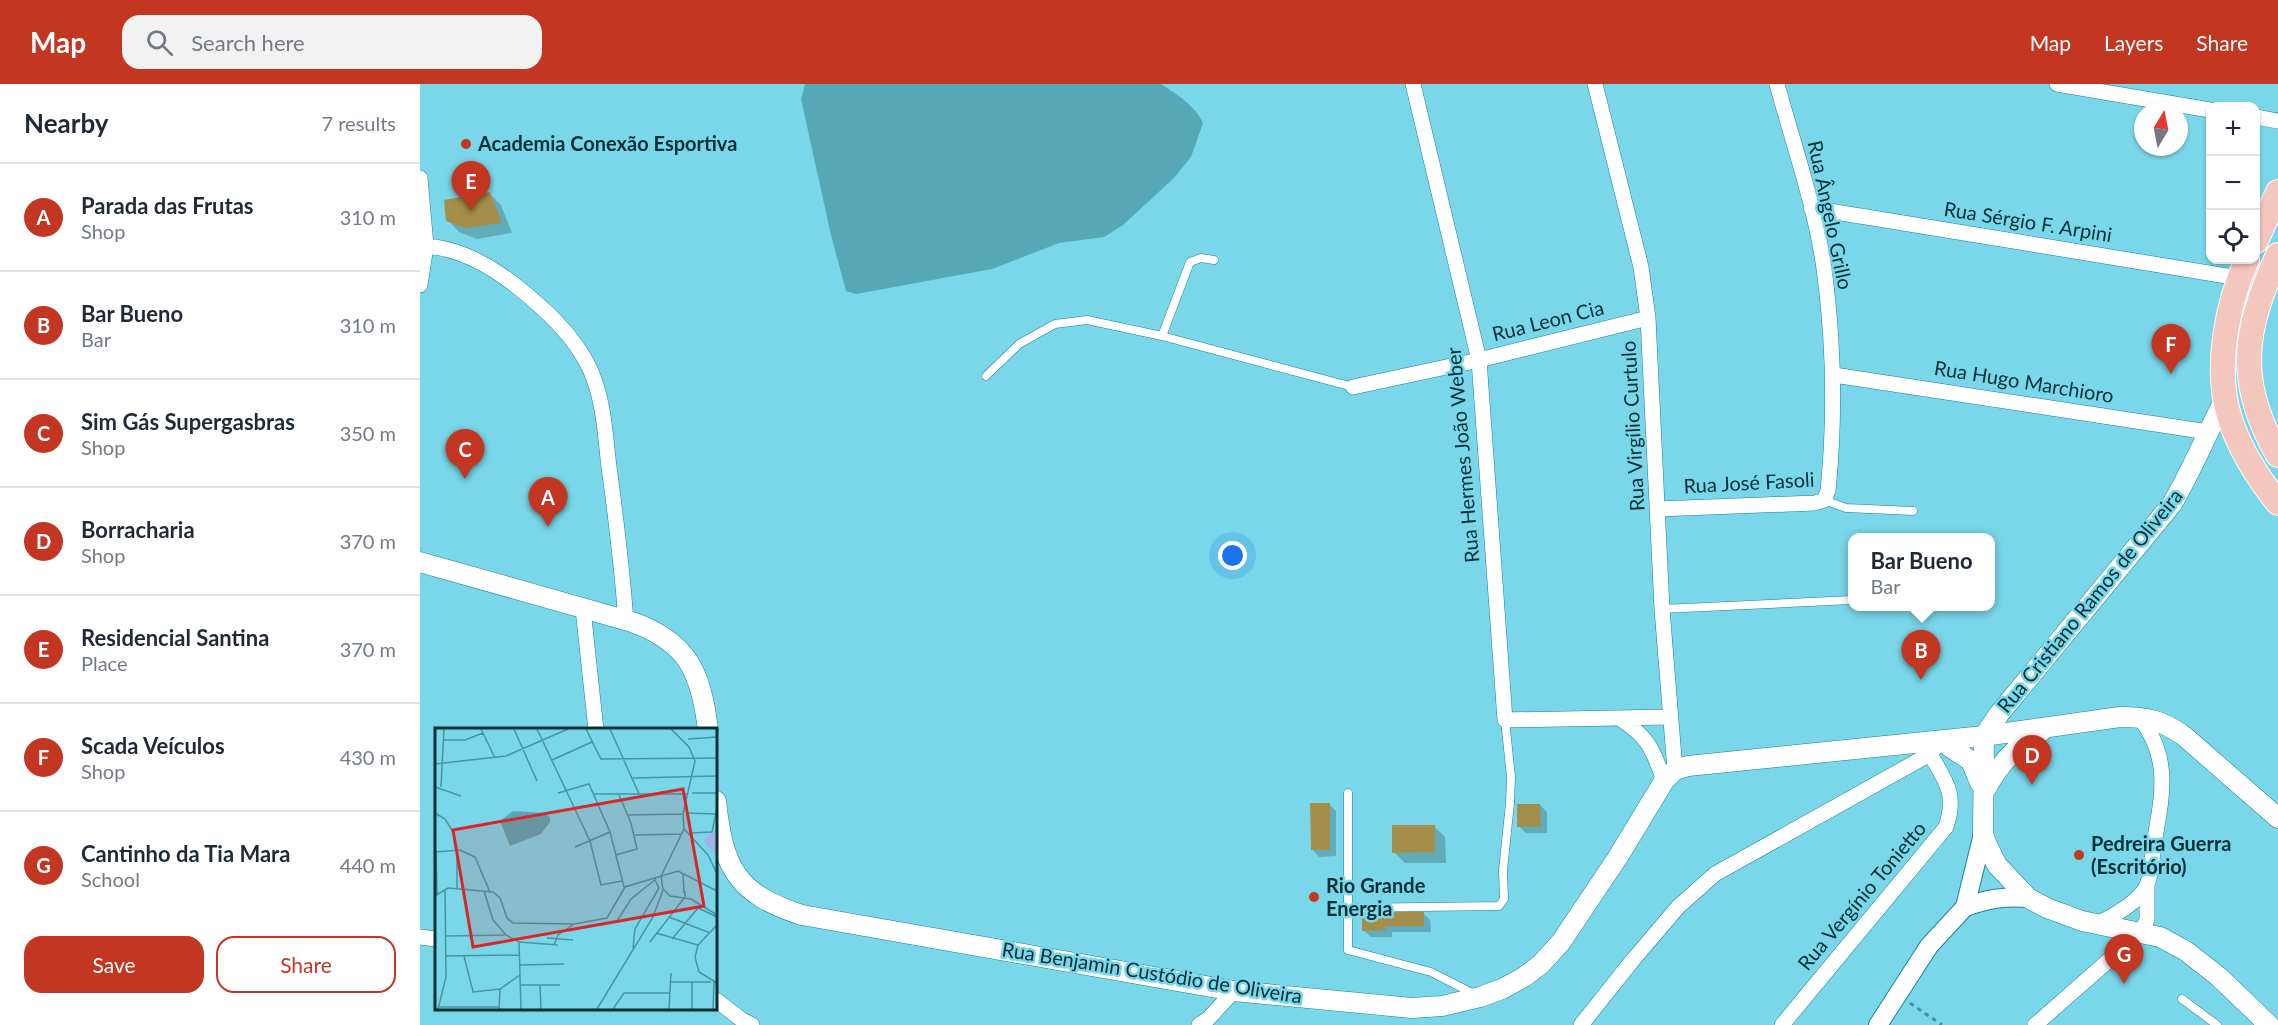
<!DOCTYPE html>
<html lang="en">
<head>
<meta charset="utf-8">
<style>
  :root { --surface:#fff; --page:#f2f2f3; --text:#1f2937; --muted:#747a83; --line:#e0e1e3; --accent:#c23622 }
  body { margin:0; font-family:Lato,sans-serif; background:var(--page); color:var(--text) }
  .controls { position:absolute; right:18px; top:18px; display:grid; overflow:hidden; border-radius:12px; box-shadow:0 2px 4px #0004 }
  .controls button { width:54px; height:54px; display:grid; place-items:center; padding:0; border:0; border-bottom:2px solid var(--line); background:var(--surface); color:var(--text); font:30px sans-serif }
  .compass { position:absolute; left:1714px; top:18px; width:54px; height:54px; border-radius:50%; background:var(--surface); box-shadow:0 2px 4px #0004; rotate:10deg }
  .you { position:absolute; left:813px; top:472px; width:21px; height:21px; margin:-15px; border:4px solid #fff; border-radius:50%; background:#1a73e8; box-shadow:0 0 0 9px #1a73e833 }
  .badge { display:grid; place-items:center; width:39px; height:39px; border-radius:50%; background:var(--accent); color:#fff; font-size:20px; font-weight:700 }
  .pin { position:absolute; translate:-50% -50px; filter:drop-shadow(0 2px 3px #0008) }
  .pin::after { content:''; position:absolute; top:32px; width:21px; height:18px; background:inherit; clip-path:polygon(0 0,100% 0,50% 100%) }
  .popup { position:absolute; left:1428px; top:449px; width:147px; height:78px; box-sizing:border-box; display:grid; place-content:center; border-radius:12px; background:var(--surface); filter:drop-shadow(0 2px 4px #0005); font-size:20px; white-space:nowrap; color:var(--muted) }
  .popup b { font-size:22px; color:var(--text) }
  .popup::after { content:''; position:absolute; left:50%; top:100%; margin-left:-12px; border:12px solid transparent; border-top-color:var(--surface) }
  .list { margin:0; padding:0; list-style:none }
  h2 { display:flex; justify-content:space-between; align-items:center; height:78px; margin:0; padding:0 24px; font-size:26px }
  h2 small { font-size:20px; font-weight:400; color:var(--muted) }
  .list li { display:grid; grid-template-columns:39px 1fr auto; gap:18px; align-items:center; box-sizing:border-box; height:108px; padding:0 24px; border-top:2px solid var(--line) }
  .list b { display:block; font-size:22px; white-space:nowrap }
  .list p { margin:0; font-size:20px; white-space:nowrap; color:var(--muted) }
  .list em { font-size:20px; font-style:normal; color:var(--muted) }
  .actions { display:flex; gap:12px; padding:18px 24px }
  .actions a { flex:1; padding:14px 0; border:2px solid var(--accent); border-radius:18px; text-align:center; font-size:21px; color:var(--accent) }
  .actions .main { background:var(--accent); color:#fff }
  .icon { flex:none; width:33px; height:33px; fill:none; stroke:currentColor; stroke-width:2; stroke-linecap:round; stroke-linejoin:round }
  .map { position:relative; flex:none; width:1858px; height:941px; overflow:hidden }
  header { display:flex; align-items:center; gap:36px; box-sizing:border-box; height:84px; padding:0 30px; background:var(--accent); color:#fff }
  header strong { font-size:28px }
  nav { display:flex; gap:33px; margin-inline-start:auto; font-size:21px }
  .search { width:420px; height:54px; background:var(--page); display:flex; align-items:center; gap:15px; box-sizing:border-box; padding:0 21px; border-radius:18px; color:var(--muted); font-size:22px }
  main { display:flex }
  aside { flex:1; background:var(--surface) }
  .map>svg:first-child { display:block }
  .water { fill:#56a8b7 }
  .shadow { fill:#0003 }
  .building { fill:#a58e49 }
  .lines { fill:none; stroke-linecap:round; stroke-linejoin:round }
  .service-casing { stroke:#188495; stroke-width:9 }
  .minor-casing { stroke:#188495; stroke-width:16 }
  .tertiary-casing { stroke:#188495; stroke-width:20 }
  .secondary-casing { stroke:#188495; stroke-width:21 }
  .trunk-casing { stroke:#fff; stroke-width:26 }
  .path { stroke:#48919f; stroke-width:3; stroke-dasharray:4.5 4.5; stroke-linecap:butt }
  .service { stroke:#fff; stroke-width:8 }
  .minor { stroke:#fff; stroke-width:15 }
  .tertiary { stroke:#fff; stroke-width:18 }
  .secondary { stroke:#fff; stroke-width:20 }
  .trunk { stroke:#f3c6be; stroke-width:24 }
  .poi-dot { fill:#c23622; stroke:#79d7e9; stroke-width:2 }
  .labels { text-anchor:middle; stroke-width:5; stroke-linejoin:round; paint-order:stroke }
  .poi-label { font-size:20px; font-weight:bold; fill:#042f36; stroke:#79d7e9; text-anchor:start }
  .street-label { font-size:20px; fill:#042f36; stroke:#79d7e9 }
  .inset-road { fill:none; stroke:#4a94a1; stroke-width:1.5 }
  .view { fill:#d62828; fill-opacity:0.15; stroke:#d62828; stroke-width:3 }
  .inset-edge { fill:none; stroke:#042f36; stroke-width:3 }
</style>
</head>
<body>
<header>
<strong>Map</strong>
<div class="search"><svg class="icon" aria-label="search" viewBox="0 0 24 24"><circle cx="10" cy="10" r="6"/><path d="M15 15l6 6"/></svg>Search here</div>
<nav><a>Map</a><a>Layers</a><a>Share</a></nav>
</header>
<main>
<aside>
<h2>Nearby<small>7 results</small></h2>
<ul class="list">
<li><span class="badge">A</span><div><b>Parada das Frutas</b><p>Shop</p></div><em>310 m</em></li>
<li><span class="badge">B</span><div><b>Bar Bueno</b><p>Bar</p></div><em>310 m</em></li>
<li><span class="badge">C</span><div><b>Sim Gás Supergasbras</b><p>Shop</p></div><em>350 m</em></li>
<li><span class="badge">D</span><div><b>Borracharia</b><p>Shop</p></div><em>370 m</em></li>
<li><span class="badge">E</span><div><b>Residencial Santina</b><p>Place</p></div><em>370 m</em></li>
<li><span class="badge">F</span><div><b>Scada Veículos</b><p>Shop</p></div><em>430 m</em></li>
<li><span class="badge">G</span><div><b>Cantinho da Tia Mara</b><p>School</p></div><em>440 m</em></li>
</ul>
<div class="actions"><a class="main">Save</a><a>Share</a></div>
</aside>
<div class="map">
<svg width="1858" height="941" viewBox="0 0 1858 941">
  <rect width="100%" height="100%" fill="#79d7e9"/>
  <path class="water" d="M385,0h356c16,11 34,21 42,39l-12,34 -17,21 -51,47 -19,12 -45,6 -67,26 -136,25 -10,-3 -15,-56 -30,-136z"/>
  <path class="shadow" d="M70,110l11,11 11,28 -35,6 -18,-7 -11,-12z
    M909,720l7,7v45l-17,1 -7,-8z
    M1120,721l7,7v21h-21l-7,-7z
    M1014,742l11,11 1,26h-41l-11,-11z
    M1003,829l7,7 1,12h-39v5h-21l-8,-7z"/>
  <path class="building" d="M70,108l12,31 -37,5 -19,-7 -2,-21z
    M890,719h20v47h-19z
    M1097,720h23l1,23h-24z
    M972,741h43v27l-43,1z
    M942,828h62v14h-39l1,4 -24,1z"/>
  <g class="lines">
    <g class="service-casing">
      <path id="service" d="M742,252l28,-74 11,-4 13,2
        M566,292l33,-32 36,-20 32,-4 75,16 191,51
        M1404,416l22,8 67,3
        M1242,525l190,-9
        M928,709v157l83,22 43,22
        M927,824l152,-2 5,-7 -1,-29 7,-67 1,-26 -6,-57
        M1762,915l35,26"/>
    </g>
    <g class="minor-casing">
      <path id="minor" d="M993,0l66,276 26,360 164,-3
        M1175,0l46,183 7,51 14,291 13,161
        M1637,0l153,26
        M1836,33l22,4
        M0,94l6,68 -6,39
        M1391,124l428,70
        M0,162c35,0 68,18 95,39 29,23 59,50 75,84 14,31 15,65 19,98 7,51 13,102 17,154
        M1414,291l374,57
        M933,303l126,-27 169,-42
        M1238,425l157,-6 9,-3 4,-9c7,-71 6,-144 -3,-215 -8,-65 -31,-129 -48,-192
        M163,525l13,121
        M1200,635c29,18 33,31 44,62
        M1677,840c16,-8 43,-22 50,-39 5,-12 5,-28 7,-41 8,-48 18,-86 -15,-127
        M0,853l16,2
        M296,916l26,20 10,5
        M779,941l9,-6 26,-28
        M1161,941l51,-64 46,-54 37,-33 215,-120 11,-13
        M1362,941l164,-198c11,-33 0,-45 -16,-73
        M1615,941l106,-93 6,-12v-34"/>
    </g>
    <g class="tertiary-casing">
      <path id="tertiary" d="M1545,823c22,-8 39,-11 63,-9
        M1458,941l51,-79 36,-39 18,-73"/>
    </g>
    <g class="secondary-casing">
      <path id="secondary" d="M0,478l212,60c56,20 69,50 76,108
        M1564,652l-1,98 4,11 10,20 31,33 19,10 35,13 78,16 26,14 33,26 50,48
        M1564,652l15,-22 173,-210c20,-34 35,-71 53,-105
        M1521,657l30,20 9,22
        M1566,705c13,-25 30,-44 55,-57
        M296,717c7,66 20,93 86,114l432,76 178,17 30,-2 38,-9 22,-8 22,-12 17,-13 20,-22 57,-85 46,-76 11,-11 13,-4 296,-30 136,-19c27,0 42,3 64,19l94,82"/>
    </g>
    <g class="trunk-casing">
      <path id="trunk" d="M1836,157l22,-49
        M1858,171c-34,75 -43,125 0,200
        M1827,176c-20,44 -33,110 -17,159 10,31 28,59 48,84"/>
    </g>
    <path class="path" d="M1490,919l32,22"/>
    <use href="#service" class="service"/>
    <use href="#minor" class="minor"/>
    <use href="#tertiary" class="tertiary"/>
    <use href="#secondary" class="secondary"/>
    <use href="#trunk" class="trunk"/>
  </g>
  <g class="poi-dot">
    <circle cx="46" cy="60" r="6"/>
    <circle cx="1659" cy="771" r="6"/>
    <circle cx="894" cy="813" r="6"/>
  </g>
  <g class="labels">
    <g class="poi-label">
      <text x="58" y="67">Academia Conexão Esportiva</text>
      <text x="1671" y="767">Pedreira Guerra<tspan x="1671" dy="23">(Escritório)</tspan></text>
      <text x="906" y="809">Rio Grande<tspan x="906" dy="23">Energia</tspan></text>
    </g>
    <g class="street-label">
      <text transform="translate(1410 131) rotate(78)" y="7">Rua Ângelo Grillo</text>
      <text transform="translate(1608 138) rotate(9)" y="7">Rua Sérgio F. Arpini</text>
      <text transform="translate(1128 237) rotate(-14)" y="7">Rua Leon Cia</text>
      <text transform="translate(1604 298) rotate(9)" y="7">Rua Hugo Marchioro</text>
      <text transform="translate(1213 342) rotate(-93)" y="7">Rua Virgílio Curtulo</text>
      <text transform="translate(1043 371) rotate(-95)" y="7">Rua Hermes João Weber</text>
      <text transform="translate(1329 399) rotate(-3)" y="7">Rua José Fasoli</text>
      <text transform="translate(1670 517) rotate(-51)" y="7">Rua Cristiano Ramos de Oliveira</text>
      <text transform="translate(1442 812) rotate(-50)" y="7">Rua Vergínio Tonietto</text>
      <text transform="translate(732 889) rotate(9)" y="7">Rua Benjamin Custódio de Oliveira</text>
    </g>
  </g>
  <g transform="translate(15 644)">
    <rect width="282" height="282" fill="#79d7e9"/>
    <path d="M281,96l1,1v32l-14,-16 11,-10z" fill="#a2b2e6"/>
    <path d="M78,83l31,2 6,4v5l-9,12 -31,12 -10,-25z" fill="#56a8b7"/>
    <path class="inset-road" d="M46,1l14,29M79,1l23,52M102,1l53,112 11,44 21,-4M151,1l15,30 116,-1M175,1l29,65M236,1l18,18 6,14 -12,53 1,15 24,26 9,19M253,11l29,-2M9,12h21l18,-7M117,32l40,-18M0,36l71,-8 62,-27M198,50l84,-2M0,59l26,9M6,59l3,-58M123,65l31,-9 21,48 14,55M257,65h25M159,66h93M0,85l10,6 7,11 5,20v38M251,85l30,1M193,87l55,-1M255,105l22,-1 5,-24M200,107l47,-1M140,119l35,-15M0,124l25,-2 15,7 15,35M1,124l1,42M181,127l21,-6 -6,-26 -12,-28M248,146l1,19M226,148l2,13 7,7 21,3 26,16M226,148l23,-47M49,163l9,29 13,15 13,7 39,3M0,168l13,-8 45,4 7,6 7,20 6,5 61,1 33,-6 18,-31 53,-16 39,20M234,189l41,16M182,193l14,-22 25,-20M282,197l-19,20 -3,12 4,15 18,11M221,205l42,12M11,208l59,-1M112,210l26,2M237,211l26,-31 19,9M84,214l2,67M215,214l35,-45v-6M119,217l4,-10 16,-11M198,220l2,-19 24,-41 -4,-8M11,228l73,-1M29,228l9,36 27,-3 20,-14M85,237l44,-1M235,254h41M85,257h40M105,257l1,24M3,279h61M3,281l8,-32 -1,-88M64,281l1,-20M162,281l56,-92 10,-27M178,281l11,-16h46M234,281l2,-36M257,281v-27M278,281l1,-27"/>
    <path class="view" d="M248,61l21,117 -231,41 -20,-117z"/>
    <rect width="282" height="282" class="inset-edge"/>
  </g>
</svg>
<div class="controls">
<button>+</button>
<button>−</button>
<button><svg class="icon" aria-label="locate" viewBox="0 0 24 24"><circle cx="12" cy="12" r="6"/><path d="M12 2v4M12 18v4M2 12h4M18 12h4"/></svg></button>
</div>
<svg class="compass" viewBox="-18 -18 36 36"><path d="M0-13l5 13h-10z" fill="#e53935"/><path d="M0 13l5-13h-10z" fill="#747a83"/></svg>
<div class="you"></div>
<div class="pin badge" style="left:128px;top:443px">A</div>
<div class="pin badge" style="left:1501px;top:596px">B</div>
<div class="popup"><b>Bar Bueno</b>Bar</div>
<div class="pin badge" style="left:45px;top:395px">C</div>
<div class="pin badge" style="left:1612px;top:701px">D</div>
<div class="pin badge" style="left:51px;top:127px">E</div>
<div class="pin badge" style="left:1751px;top:290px">F</div>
<div class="pin badge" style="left:1704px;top:900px">G</div>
</div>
</main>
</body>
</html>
